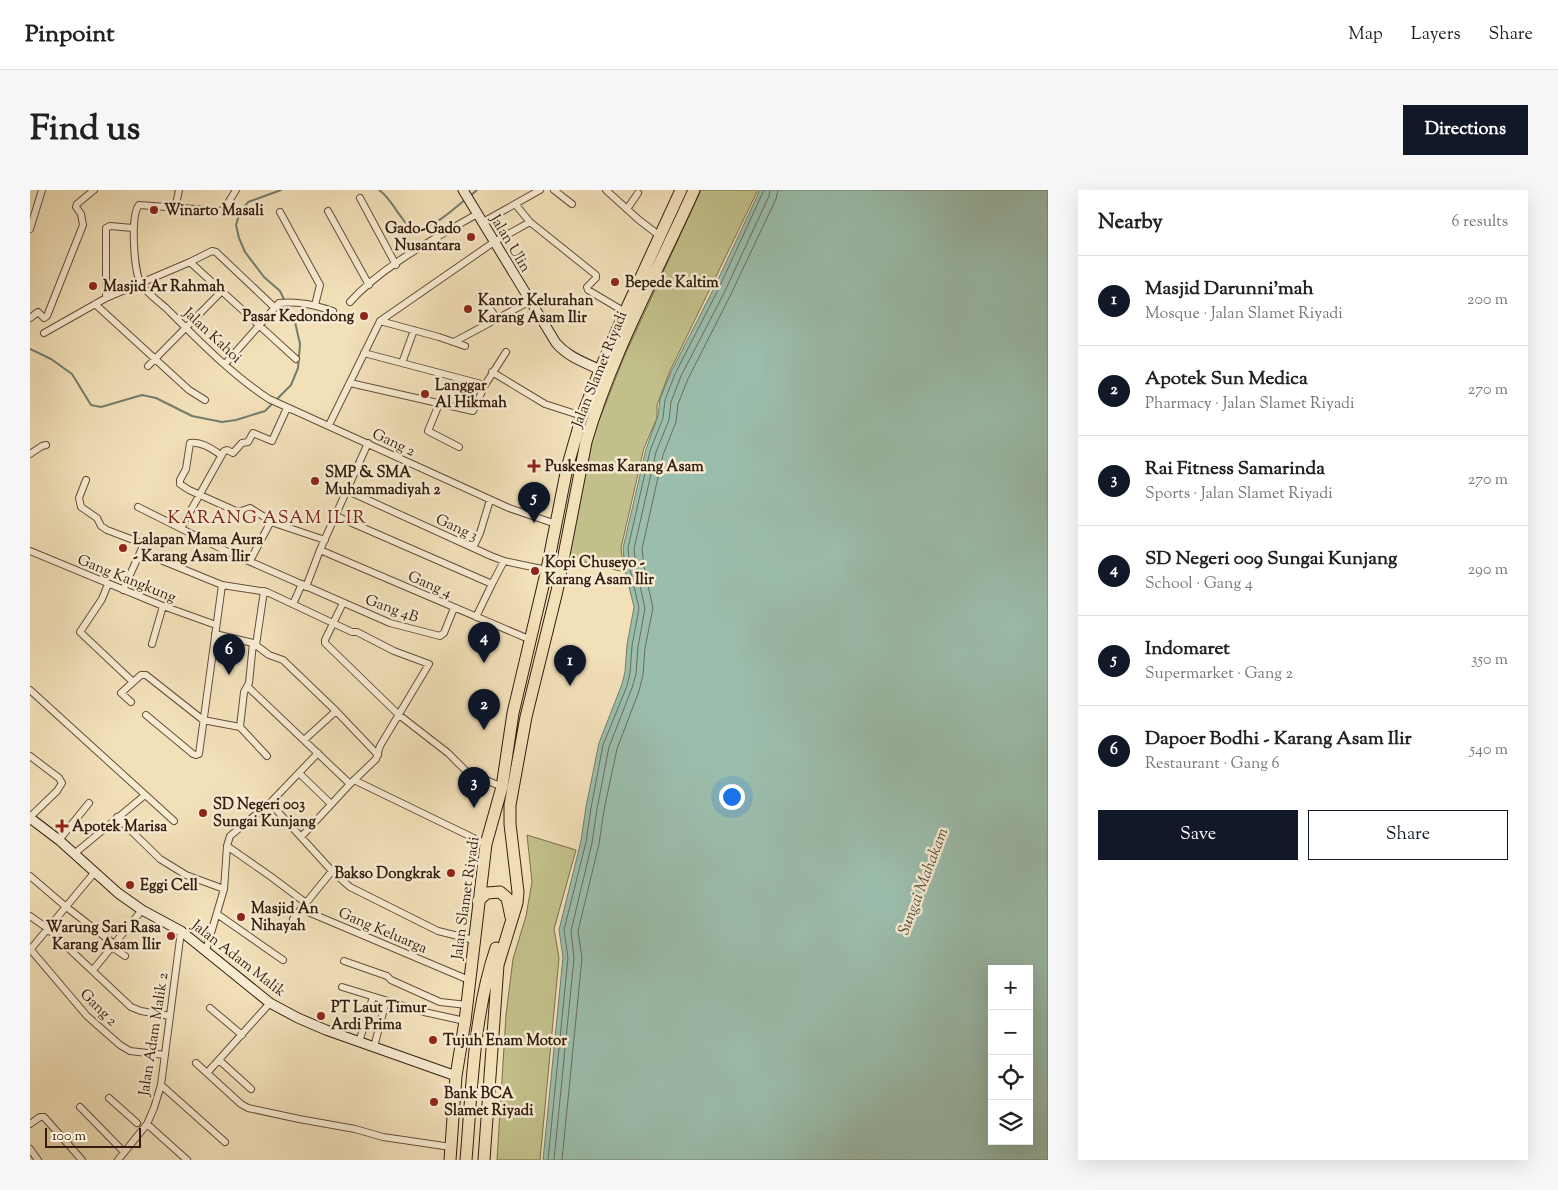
<!DOCTYPE html>
<html lang="en">
<head>
<meta charset="utf-8">
<style>
  :root { --surface:#fff; --page:#f6f6f6; --text:#222; --muted:#767676; --line:#e0e0e0; --accent:#111827 }
  body { margin:0; font-family:"Sorts Mill Goudy",serif; background:var(--page); color:var(--text) }
  .controls { position:absolute; right:15px; bottom:15px; display:grid; overflow:hidden; border-radius:0px; box-shadow:0 5px 20px #0002 }
  .controls button { width:45px; height:45px; display:grid; place-items:center; padding:0; border:0; border-bottom:1px solid var(--line); background:var(--surface); color:var(--text); font:25px sans-serif }
  .scale { position:absolute; left:15px; bottom:12px; width:96px; box-sizing:border-box; padding-left:5px; border:2px solid #341d0f; border-top:0; font-size:14px; line-height:18px; white-space:nowrap; color:#341d0f; -webkit-text-stroke:4px #f7ebd2; paint-order:stroke }
  .you { position:absolute; left:701px; top:606px; width:18px; height:18px; margin:-12px; border:4px solid #fff; border-radius:50%; background:#1a73e8; box-shadow:0 0 0 8px #1a73e833 }
  .badge { display:grid; place-items:center; width:32px; height:32px; border-radius:50%; background:var(--accent); color:#fff; font-size:16px; font-weight:700 }
  .pin { position:absolute; translate:-50% -41px; filter:drop-shadow(0 1px 2px #0008) }
  .pin::after { content:''; position:absolute; top:26px; width:18px; height:15px; background:inherit; clip-path:polygon(0 0,100% 0,50% 100%) }
  .list { margin:0; padding:0; list-style:none }
  h2 { display:flex; justify-content:space-between; align-items:center; height:65px; margin:0; padding:0 20px; font-size:21px }
  h2 small { font-size:16px; font-weight:400; color:var(--muted) }
  .list li { display:grid; grid-template-columns:32px 1fr auto; gap:15px; align-items:center; box-sizing:border-box; height:90px; padding:0 20px; border-top:1px solid var(--line) }
  .list b { display:block; font-size:19px; white-space:nowrap }
  .list p { margin:0; font-size:16px; white-space:nowrap; color:var(--muted) }
  .list em { font-size:16px; font-style:normal; color:var(--muted) }
  .actions { display:flex; gap:10px; padding:15px 20px }
  .actions a { flex:1; padding:11px 0; border:1px solid var(--accent); border-radius:0px; text-align:center; font-size:18px; color:var(--accent) }
  .actions .main { background:var(--accent); color:#fff }
  .icon { flex:none; width:28px; height:28px; fill:none; stroke:currentColor; stroke-width:2; stroke-linecap:round; stroke-linejoin:round }
  .map { position:relative; flex:none; width:1018px; height:970px; overflow:hidden; border-radius:0px }
  header { display:flex; align-items:center; gap:30px; box-sizing:border-box; height:70px; padding:0 25px; background:var(--surface); border-bottom:1px solid var(--line) }
  header strong { font-size:24px }
  nav { display:flex; gap:28px; margin-inline-start:auto; font-size:18px }
  .intro { display:flex; align-items:center; justify-content:space-between; box-sizing:border-box; height:120px; padding:0 30px }
  h1 { margin:0; font-size:35px }
  .button { padding:12px 22px; border-radius:0px; background:var(--accent); color:#fff; font-size:18px; font-weight:700 }
  main { display:flex; gap:30px; padding:0 30px }
  aside { flex:1; background:var(--surface); border-radius:0px; box-shadow:0 5px 20px #0002 }
  .map>svg:first-child { display:block }
  .green { fill:#c2c08a; stroke:#7b6e4c }
  .water { fill:#9bbdac; stroke:#727d6d; fill-rule:evenodd }
  .lines { fill:none; stroke-linecap:round; stroke-linejoin:round }
  .shore { stroke:#686d5e; stroke-width:1 }
  .stream { stroke:#727d6d; stroke-width:2 }
  .street-casing { stroke:#644e3a; stroke-width:8 }
  .secondary-casing { stroke:#341d0f; stroke-width:11 }
  .highway-casing { stroke:#341d0f; stroke-width:13 }
  .street { stroke:#f7ebd2; stroke-width:6 }
  .secondary { stroke:#f7ebd2; stroke-width:9 }
  .highway { stroke:#f2e0b9; stroke-width:11 }
  .poi-dot { fill:#8f2418; stroke:#f7ebd2; stroke-width:2 }
  .labels { text-anchor:middle; stroke-width:5; stroke-linejoin:round; paint-order:stroke }
  .poi-label { font-size:15px; font-weight:bold; fill:#341d0f; stroke:#f7ebd2; text-anchor:start }
  .street-label { font-size:15px; fill:#341d0f; stroke:#f7ebd2 }
  .water-label { font-size:16px; font-style:italic; fill:#534d3e; stroke:#f7ebd2 }
  .quarter-label { font-size:18px; letter-spacing:1px; fill:#7a1f14; stroke:#f7ebd2 }
</style>
</head>
<body>
<header>
<strong>Pinpoint</strong>
<nav><a>Map</a><a>Layers</a><a>Share</a></nav>
</header>
<div class="intro"><h1>Find us</h1><a class="button">Directions</a></div>
<main>
<div class="map">
<svg width="1018" height="970" viewBox="0 0 1018 970">
  <rect width="100%" height="100%" fill="#f2e0b9"/>
  <filter id="stains"><feTurbulence type="fractalNoise" baseFrequency=".004" numOctaves="4"/><feColorMatrix values="0 0 0 0 .2 0 0 0 0 .09 0 0 0 0 .02 0 0 0 .5 -.17"/></filter>
  <radialGradient id="worn" r=".72"><stop offset=".6" stop-color="#630" stop-opacity="0"/><stop offset="1" stop-color="#630" stop-opacity=".3"/></radialGradient>
  <path class="green" d="M671,0h57l-88,181 -13,34v13l-13,30 -23,100 3,24 -56,-14 24,-120 32,-81z
    M497,645l49,15 -22,79 5,29 -19,202h-43l9,-145 7,-56 13,-43 6,-34z"/>
  <path class="water" d="M730,0h288v970h-505l20,-203 -4,-27 22,-89 5,-34 13,-64 23,-59 3,-12 2,-27 7,-38 -9,-37 -2,-22 23,-99 12,-33 2,-17 11,-27 43,-84zM962,779h37v172h-37z"/>
  <g class="lines">
    <path class="shore" d="M518,970l20,-202 -4,-28 22,-88 5,-34 12,-63 24,-59 3,-13 2,-27 7,-38 -9,-39 -2,-21 22,-97 13,-33 2,-18 10,-26 43,-84 46,-100
      M524,970l20,-202 -3,-27 21,-88 5,-34 12,-62 23,-59 4,-14 2,-27 7,-39 -9,-40 -2,-19 22,-97 13,-32 2,-18 10,-26 43,-83 45,-97 1,-6
      M532,970l20,-202 -4,-27 21,-87 5,-34 13,-61 22,-58 4,-16 2,-27 8,-40 -9,-41 -2,-18 21,-94 13,-33 2,-18 10,-25 42,-83 46,-97 2,-9"/>
    <path class="stream" d="M349,0c10,7 15,18 23,28 2,3 7,9 11,11 13,6 43,-22 53,-30
      M440,6l7,-6
      M0,159l21,10 21,15 19,31 10,2 41,-12 14,3 36,18 30,6 14,-2 29,-9 26,-26 7,-17 2,-24 -5,-22 -15,-31 -16,-14 -19,-25 -6,-14 -3,-13 4,-13 8,-10 33,-12"/>
    <g class="street-casing">
      <path id="street" d="M206,0l-13,21 -84,-6c-9,11 -5,67 2,79 4,7 18,18 25,24 32,32 65,66 103,91l240,109 47,16
        M524,0l18,14
        M576,0l33,30 21,16
        M330,8l36,67
        M485,14l15,18 66,53v3l-9,9 1,3 37,22
        M145,19l4,-19
        M597,19l11,-16
        M298,21l41,74
        M250,22l40,73 -5,20
        M453,32l57,-32
        M0,39l12,-39
        M160,72l106,97
        M450,104l17,25
        M76,108v-70l4,-2 23,2
        M320,112c32,-36 86,-64 127,-88
        M65,114l94,86 16,10
        M0,128l8,-6 6,6 3,-2 36,-91 -2,-11 -5,-7 1,-3 17,-14
        M350,131l59,16 26,9
        M14,143l62,-35 84,-36 22,-11 4,1 58,55
        M424,152l76,-41
        M334,163l121,32
        M372,173l12,-33
        M195,174l54,-61c20,-2 35,2 54,8
        M118,176l74,-75
        M462,182l53,32 37,12
        M320,193l123,28 12,-26 21,-33
        M409,214l-11,27 31,16
        M299,235l51,-104 114,-79 36,-20
        M0,264l12,-8 4,-1
        M191,265c-9,-6 -20,-14 -31,-12l-4,26 -6,11v4l9,6 49,22 12,-4 24,15 51,17
        M56,290l-7,18 2,9 16,11 4,8 6,4 37,14 -21,46
        M318,301l143,65 13,5 57,12
        M108,317l90,45 162,71 50,13 4,-3 10,-25
        M306,326l156,68 12,-23
        M151,338l43,-77 3,-1 6,3 9,-10 6,-1 5,-9 19,8 15,-33
        M443,358l7,-15 10,-33
        M290,360l211,90
        M0,361l133,55 53,19
        M111,362l81,33
        M220,371c7,-14 14,-26 21,-40
        M78,394l-6,15 -22,33 53,50
        M276,397l14,-37 48,-107
        M313,413l-18,37v3l74,72 49,38 18,18 36,16
        M263,414l9,-20
        M446,427l16,-33
        M185,444l38,9 16,12 14,5 53,51 42,44
        M223,453l-4,40 -5,9 -4,35 27,29
        M122,454l11,-38
        M226,455l8,-54
        M218,497l102,97
        M0,500l144,131
        M101,512l-10,-9 20,-18h5l57,45 37,7
        M116,525l47,39 3,1 3,-1 23,-169 45,7 85,40h5l37,19 35,13 -49,82 -4,13 -26,25 -49,53
        M274,550l32,-29
        M0,566l29,22 3,5 -5,8 -27,26
        M269,583l32,31
        M324,590l132,64
        M240,613l62,68 18,16 88,44 36,9
        M87,627l43,42 26,16 38,14
        M29,650l30,-37
        M197,656l43,30 36,27 -5,6 168,71
        M44,664l71,-59
        M0,686l35,30 49,38
        M276,713l26,-32
        M187,724l66,46
        M0,726l17,12 84,79 10,4 29,5
        M263,729l8,-10
        M82,757l13,9
        M0,760l64,-77
        M1,760l56,66 33,29 10,6 35,4
        M176,760l18,-61 3,-43 3,-10 40,-33 48,-50
        M314,771l43,15 4,4 49,22 27,3
        M63,780l49,-60
        M312,797l82,25 41,9
        M180,818l32,27
        M329,852l14,-45
        M344,857l12,-46
        M189,870l32,29
        M166,873l45,41 7,4 51,11 56,10 28,8 68,10
        M177,883l63,-70
        M131,895l64,57
        M79,908l28,25
        M50,917l44,45
        M0,934l10,-7h4l38,43
        M117,934l40,36
        M0,959l8,11
        M88,970l29,-36 7,-16 7,-23 20,-154"/>
    </g>
    <g class="secondary-casing">
      <path id="secondary" d="M433,0l93,153c12,14 28,19 44,27
        M0,628l29,22 59,53 24,17 39,21 89,72 28,15 28,12 130,46"/>
    </g>
    <g class="highway-casing">
      <path id="highway" d="M448,711l9,-8 13,-1 7,6 4,19
        M420,970l6,-84 9,-55 21,-177 16,-57 11,-74 34,-144 20,-101 15,-52 18,-46 25,-58 56,-122
        M436,970c6,-70 7,-144 30,-212
        M454,970l14,-195 19,-62 1,-11 -8,-68v-19l16,-88 31,-126 29,-149c25,-87 71,-169 108,-252"/>
    </g>
    <use href="#street" class="street"/>
    <use href="#secondary" class="secondary"/>
    <use href="#highway" class="highway"/>
  </g>
  <g class="poi-dot">
    <circle cx="124" cy="20" r="5"/>
    <circle cx="441" cy="47" r="5"/>
    <circle cx="585" cy="92" r="5"/>
    <circle cx="63" cy="96" r="5"/>
    <circle cx="438" cy="119" r="5"/>
    <circle cx="334" cy="126" r="5"/>
    <circle cx="395" cy="204" r="5"/>
    <path d="M501.5 268.5h5v5h5v5h-5v5h-5v-5h-5v-5h5z"/>
    <circle cx="285" cy="291" r="5"/>
    <circle cx="93" cy="358" r="5"/>
    <circle cx="505" cy="381" r="5"/>
    <circle cx="173" cy="623" r="5"/>
    <path d="M29.5 628.5h5v5h5v5h-5v5h-5v-5h-5v-5h5z"/>
    <circle cx="421" cy="683" r="5"/>
    <circle cx="100" cy="695" r="5"/>
    <circle cx="211" cy="727" r="5"/>
    <circle cx="141" cy="746" r="5"/>
    <circle cx="291" cy="826" r="5"/>
    <circle cx="403" cy="850" r="5"/>
    <circle cx="404" cy="912" r="5"/>
  </g>
  <g class="labels">
    <g class="poi-label">
      <text x="134" y="25">Winarto Masali</text>
      <text x="431" y="43" text-anchor="end">Gado-Gado<tspan x="431" dy="17">Nusantara</tspan></text>
      <text x="595" y="97">Bepede Kaltim</text>
      <text x="73" y="101">Masjid Ar Rahmah</text>
      <text x="448" y="115">Kantor Kelurahan<tspan x="448" dy="17">Karang Asam Ilir</tspan></text>
      <text x="324" y="131" text-anchor="end">Pasar Kedondong</text>
      <text x="405" y="200">Langgar<tspan x="405" dy="17">Al Hikmah</tspan></text>
      <text x="515" y="281">Puskesmas Karang Asam</text>
      <text x="295" y="287">SMP &amp; SMA<tspan x="295" dy="17">Muhammadiyah 2</tspan></text>
      <text x="103" y="354">Lalapan Mama Aura<tspan x="103" dy="17">- Karang Asam Ilir</tspan></text>
      <text x="515" y="377">Kopi Chuseyo -<tspan x="515" dy="17">Karang Asam Ilir</tspan></text>
      <text x="183" y="619">SD Negeri 003<tspan x="183" dy="17">Sungai Kunjang</tspan></text>
      <text x="42" y="641">Apotek Marisa</text>
      <text x="411" y="688" text-anchor="end">Bakso Dongkrak</text>
      <text x="110" y="700">Eggi Cell</text>
      <text x="221" y="723">Masjid An<tspan x="221" dy="17">Nihayah</tspan></text>
      <text x="131" y="742" text-anchor="end">Warung Sari Rasa<tspan x="131" dy="17">Karang Asam Ilir</tspan></text>
      <text x="301" y="822">PT Laut Timur<tspan x="301" dy="17">Ardi Prima</tspan></text>
      <text x="413" y="855">Tujuh Enam Motor</text>
      <text x="414" y="908">Bank BCA<tspan x="414" dy="17">Slamet Riyadi</tspan></text>
    </g>
    <g class="street-label">
      <text transform="translate(481 53) rotate(59)" y="5">Jalan Ulin</text>
      <text transform="translate(183 145) rotate(43)" y="5">Jalan Kahoi</text>
      <text transform="translate(569 179) rotate(-68)" y="5">Jalan Slamet Riyadi</text>
      <text transform="translate(364 252) rotate(25)" y="5">Gang 2</text>
      <text transform="translate(427 337) rotate(25)" y="5">Gang 3</text>
      <text transform="translate(97 388) rotate(22)" y="5">Gang Kangkung</text>
      <text transform="translate(400 394) rotate(23)" y="5">Gang 4</text>
      <text transform="translate(362 418) rotate(20)" y="5">Gang 4B</text>
      <text transform="translate(435 708) rotate(-82)" y="5">Jalan Slamet Riyadi</text>
      <text transform="translate(353 740) rotate(23)" y="5">Gang Keluarga</text>
      <text transform="translate(209 768) rotate(38)" y="5">Jalan Adam Malik</text>
      <text transform="translate(69 817) rotate(45)" y="5">Gang 2</text>
      <text transform="translate(123 844) rotate(-81)" y="5">Jalan Adam Malik 2</text>
    </g>
    <g class="water-label">
      <text transform="translate(892 691) rotate(-69)" y="6">Sungai Mahakam</text>
    </g>
    <g class="quarter-label">
      <text x="237" y="333">KARANG ASAM ILIR</text>
    </g>
  </g>
  <rect width="100%" height="100%" filter="url(#stains)"/>
  <rect width="100%" height="100%" fill="url(#worn)"/>
</svg>
<div class="controls">
<button>+</button>
<button>−</button>
<button><svg class="icon" aria-label="locate" viewBox="0 0 24 24"><circle cx="12" cy="12" r="6"/><path d="M12 2v4M12 18v4M2 12h4M18 12h4"/></svg></button>
<button><svg class="icon" aria-label="layers" viewBox="0 0 24 24"><path d="M12 4l9 5-9 5-9-5zM3 14l9 5 9-5"/></svg></button>
</div>
<div class="scale">100 m</div>
<div class="you"></div>
<div class="pin badge" style="left:540px;top:496px">1</div>
<div class="pin badge" style="left:454px;top:540px">2</div>
<div class="pin badge" style="left:444px;top:618px">3</div>
<div class="pin badge" style="left:454px;top:473px">4</div>
<div class="pin badge" style="left:504px;top:333px">5</div>
<div class="pin badge" style="left:199px;top:485px">6</div>
</div>
<aside>
<h2>Nearby<small>6 results</small></h2>
<ul class="list">
<li><span class="badge">1</span><div><b>Masjid Darunni'mah</b><p>Mosque · Jalan Slamet Riyadi</p></div><em>200 m</em></li>
<li><span class="badge">2</span><div><b>Apotek Sun Medica</b><p>Pharmacy · Jalan Slamet Riyadi</p></div><em>270 m</em></li>
<li><span class="badge">3</span><div><b>Rai Fitness Samarinda</b><p>Sports · Jalan Slamet Riyadi</p></div><em>270 m</em></li>
<li><span class="badge">4</span><div><b>SD Negeri 009 Sungai Kunjang</b><p>School · Gang 4</p></div><em>290 m</em></li>
<li><span class="badge">5</span><div><b>Indomaret</b><p>Supermarket · Gang 2</p></div><em>350 m</em></li>
<li><span class="badge">6</span><div><b>Dapoer Bodhi - Karang Asam Ilir</b><p>Restaurant · Gang 6</p></div><em>540 m</em></li>
</ul>
<div class="actions"><a class="main">Save</a><a>Share</a></div>
</aside>
</main>
</body>
</html>
